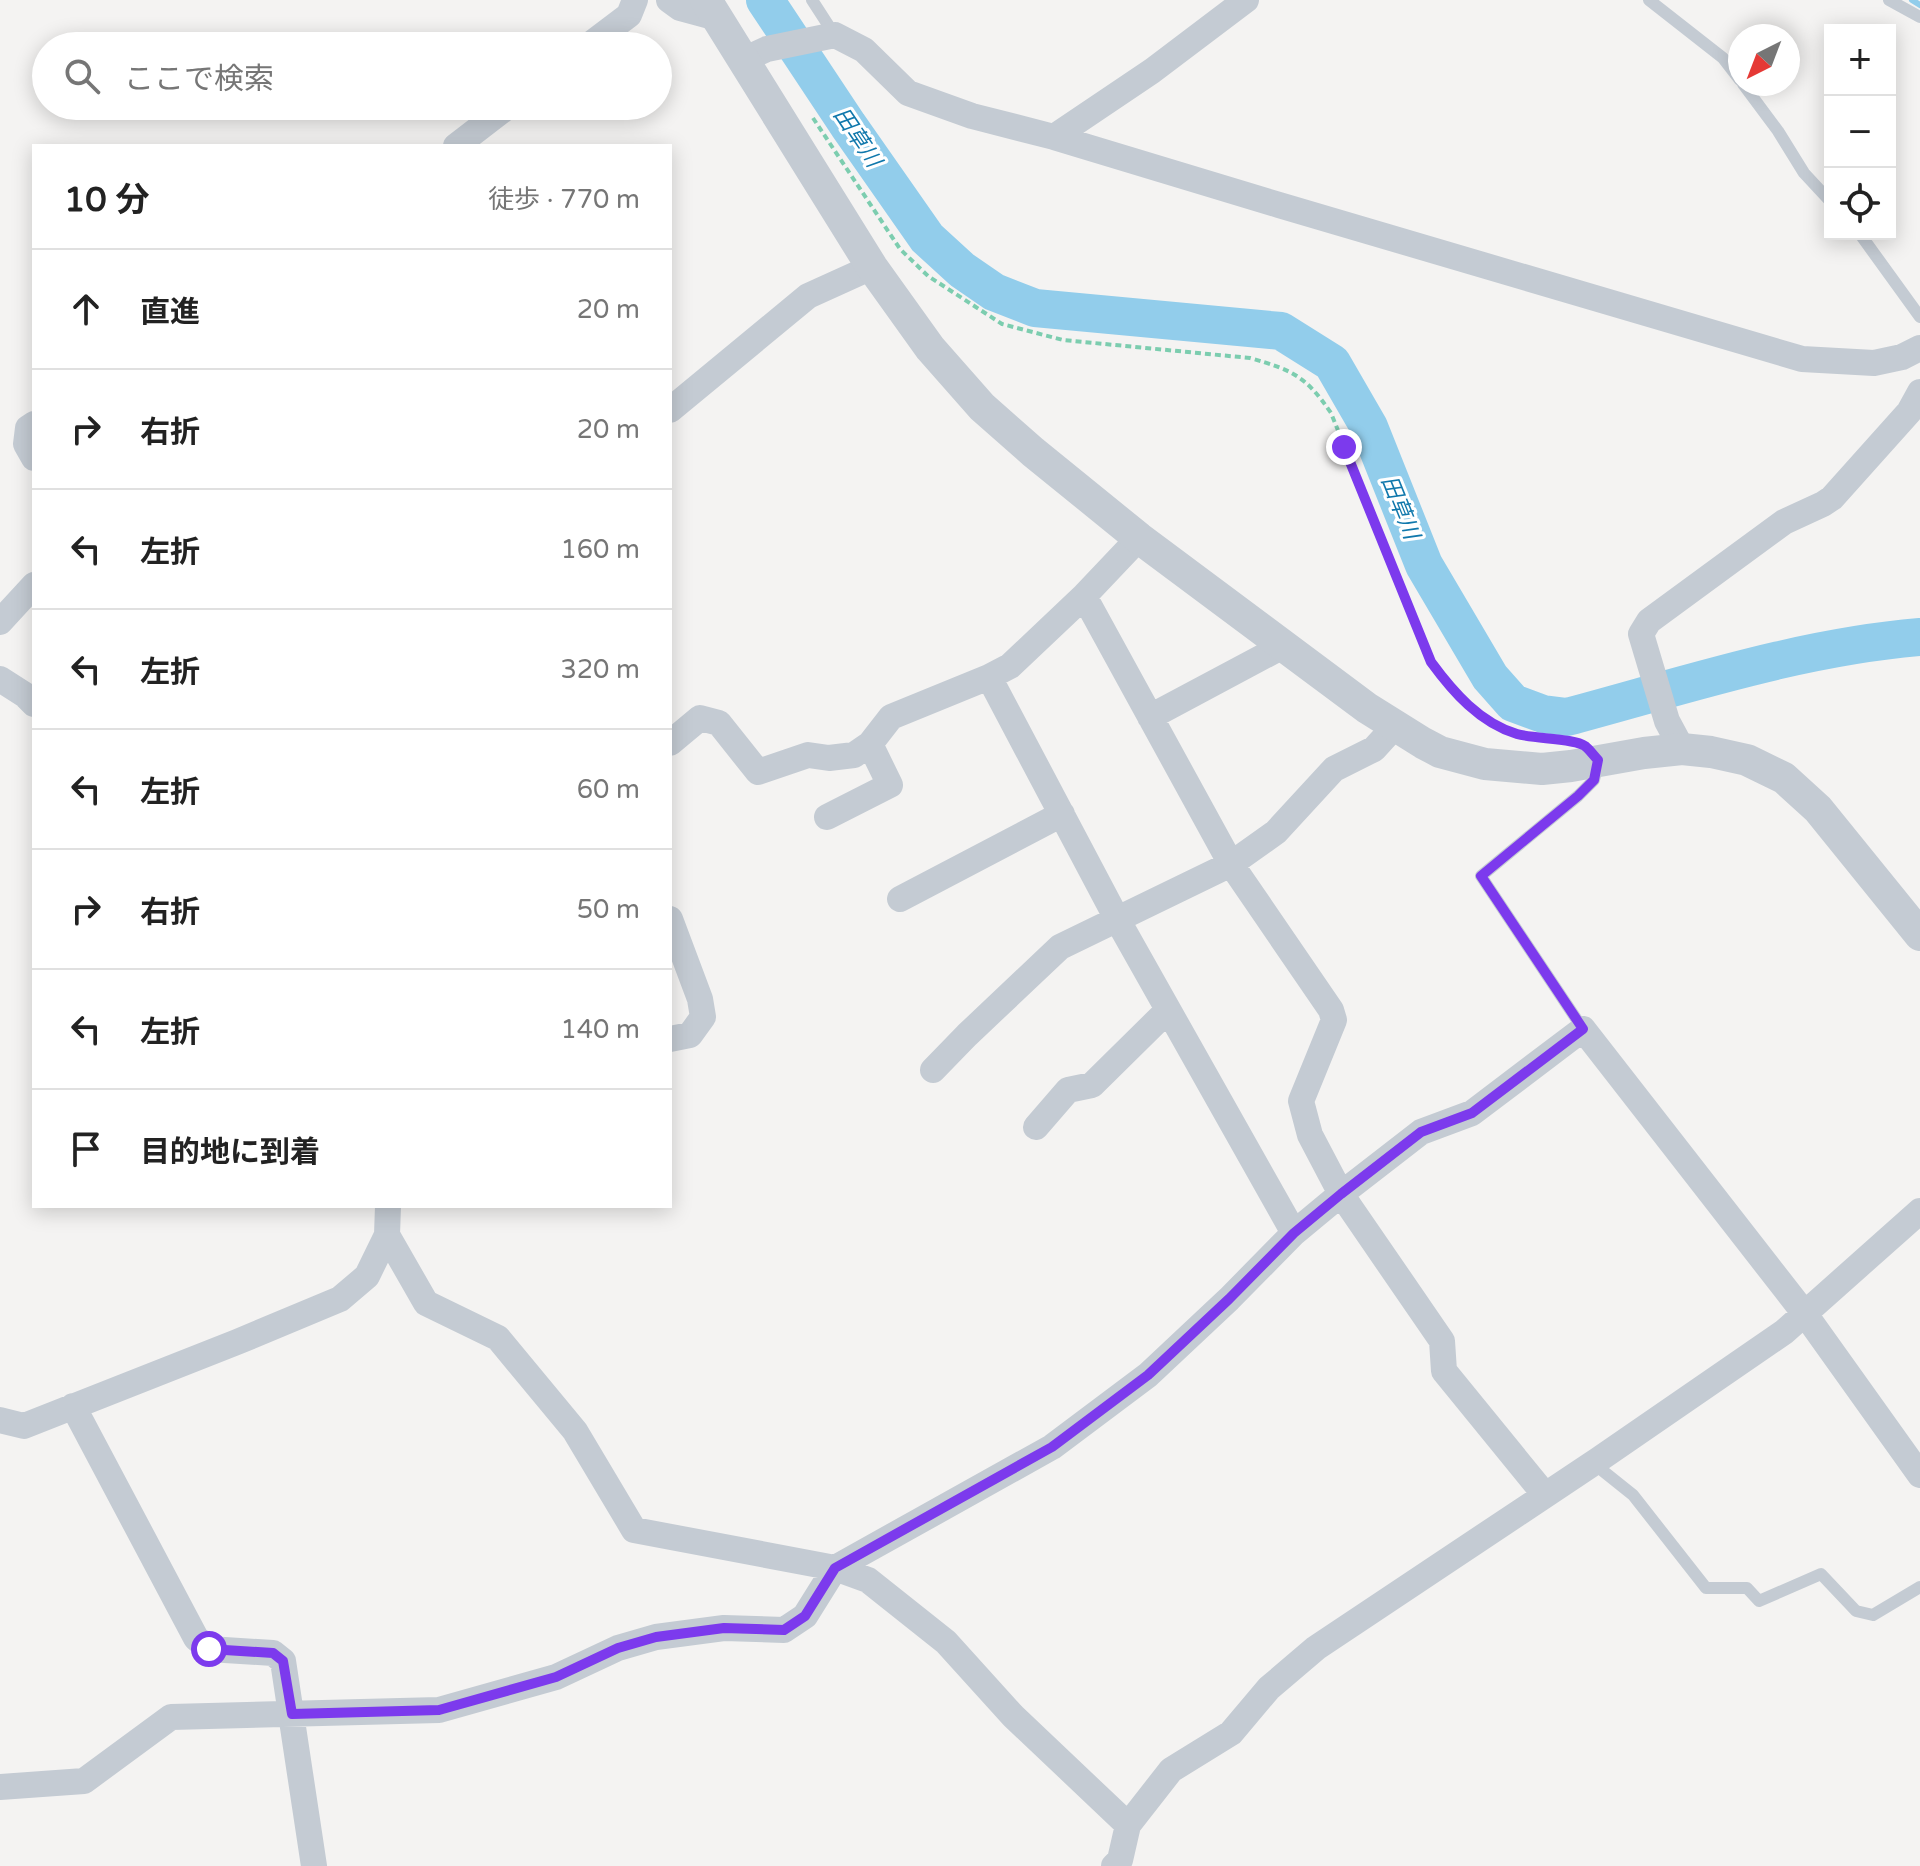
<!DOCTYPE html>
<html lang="ja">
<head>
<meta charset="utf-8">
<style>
  :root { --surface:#fff; --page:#f2f2f2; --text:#222; --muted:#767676; --line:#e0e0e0 }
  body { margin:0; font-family:"Varela Round","Noto Sans JP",sans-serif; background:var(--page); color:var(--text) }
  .controls { position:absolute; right:24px; top:24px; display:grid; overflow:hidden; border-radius:0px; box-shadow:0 4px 20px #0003 }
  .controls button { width:72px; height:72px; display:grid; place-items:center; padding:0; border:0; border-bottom:2px solid var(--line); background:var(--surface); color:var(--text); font:40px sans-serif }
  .compass { position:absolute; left:1728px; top:24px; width:72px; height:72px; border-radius:50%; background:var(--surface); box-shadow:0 4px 20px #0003; rotate:222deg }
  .stop { position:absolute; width:24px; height:24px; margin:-18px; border:6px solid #7c3aed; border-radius:50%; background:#fff }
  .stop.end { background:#7c3aed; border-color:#fff; box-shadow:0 2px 8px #0008 }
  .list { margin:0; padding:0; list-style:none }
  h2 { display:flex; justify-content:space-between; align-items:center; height:104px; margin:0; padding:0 32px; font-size:34px }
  h2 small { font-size:26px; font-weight:400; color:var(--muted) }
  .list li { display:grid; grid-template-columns:52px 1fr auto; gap:24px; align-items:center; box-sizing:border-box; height:120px; padding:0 32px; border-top:2px solid var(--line) }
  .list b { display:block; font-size:30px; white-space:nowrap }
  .list em { font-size:26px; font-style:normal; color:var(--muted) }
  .icon { flex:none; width:44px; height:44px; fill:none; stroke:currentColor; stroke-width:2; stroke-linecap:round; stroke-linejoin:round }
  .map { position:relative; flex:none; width:1920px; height:1866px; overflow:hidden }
  .search { position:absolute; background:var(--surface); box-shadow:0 4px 20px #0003; left:32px; top:32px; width:640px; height:88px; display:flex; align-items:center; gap:20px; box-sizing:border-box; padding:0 28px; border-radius:44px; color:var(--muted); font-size:30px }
  .panel { position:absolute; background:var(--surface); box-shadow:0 4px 20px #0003; left:32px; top:144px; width:640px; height:1064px; border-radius:0px }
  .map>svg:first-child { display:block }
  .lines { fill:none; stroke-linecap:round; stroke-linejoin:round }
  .stream { stroke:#92cdeb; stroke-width:6 }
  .river { stroke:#92cdeb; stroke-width:38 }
  .path { stroke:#7ccdaf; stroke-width:4; stroke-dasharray:6 4; stroke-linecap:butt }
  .service { stroke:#c4cbd3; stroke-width:12 }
  .minor { stroke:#c4cbd3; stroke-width:26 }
  .tertiary { stroke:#c4cbd3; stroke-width:32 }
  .route { stroke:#7c3aed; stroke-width:10 }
  .labels { text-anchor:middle; stroke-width:6; stroke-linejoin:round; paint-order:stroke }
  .water-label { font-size:22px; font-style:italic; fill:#1078ac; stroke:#fff }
</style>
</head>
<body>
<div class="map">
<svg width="1920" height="1866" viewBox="0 0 1920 1866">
  <rect width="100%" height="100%" fill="#f4f3f2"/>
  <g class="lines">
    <path class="stream" d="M1912,0l8,5"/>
    <path class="river" d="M765,0l83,125 79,113 35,32 32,22 41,16 246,23 51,32 37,64 55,138 66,112 23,26 30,11 24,3c116,-31 233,-70 353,-80"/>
    <path class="path" d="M813,118l87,131 28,27 74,48 61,16 187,18c42,12 56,18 81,55l100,249c34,46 62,71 121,78"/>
    <path class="service" d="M812,0l22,34
      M1649,0l74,58 17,22
      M1889,0l31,17
      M1743,84l35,47 26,42 26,28
      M1860,234l60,83
      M1583,1029l-102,-153 97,-80 16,-16 4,-17
      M1598,1460l5,11 30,24 73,93h41l12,13 62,-27 35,37 17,4 47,-28"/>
    <path class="minor" d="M669,0l11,8 37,10
      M588,46l41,-31 6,-15
      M743,60l24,-11 68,-14 29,15 44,43 64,23 82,21 225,68 523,154 72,4 28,-6 18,-9
      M1054,137l98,-66 94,-71
      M456,146l52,-40
      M670,410l138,-114 64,-29
      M34,424l-6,4 -2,16 8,14
      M1084,596l147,268 100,146 3,10 -33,81 9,34 31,59 101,147 2,30 101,124
      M0,622l34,-37
      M989,677l128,242 177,314
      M0,679l25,16 9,9
      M1150,717l133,-71
      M670,743l30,-25 19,5 39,49 50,-17 21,3 25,-3 16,-11
      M1682,749l-15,-28 -26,-87 8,-13 135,-99 39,-18 9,-6 77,-86 11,-20
      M827,817l63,-32 -20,-41 21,-27 98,-40 21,-11 74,-70 55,-58
      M900,899l162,-85
      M670,919l30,80 3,18 -13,18 -20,4
      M933,1070l34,-35 93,-88 171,-83 45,-32 58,-63 40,-20 21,-23
      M1036,1127l32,-37 24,-5 76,-75
      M388,1206l-1,29 39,68 72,35 77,93 59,99 201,38 33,12 78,62 67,74 115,109
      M73,1406l123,232 13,11 64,4 10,8 31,205
      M0,1420l24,6 213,-84 103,-43 27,-23 20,-41
      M0,1787l84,-6 87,-64 268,-7 117,-33 62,-29 38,-11 68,-9 60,2 21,-14 30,-48 217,-121 96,-72 81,-76 65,-66 47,-39 80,-62 51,-19 111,-84 222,285 115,161
      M1114,1866l6,-6 8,-35 43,-55 60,-37 38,-45 47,-40 282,-188 186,-128 136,-121"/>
    <path class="tertiary" d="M706,0l166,267 58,81 52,59 51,45 106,86 228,170 56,35 17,9 45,12 57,5 29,-3 73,-13 38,-4 29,3 36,8 37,18 34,31 102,126"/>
  </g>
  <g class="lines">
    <path class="route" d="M209,1649l64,4 10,8 9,53 147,-4 117,-33 62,-29 38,-11 68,-9 60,2 21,-14 30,-48 217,-121 96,-72 81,-76 65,-66 47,-39 80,-62 51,-19 111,-84 -102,-153 97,-80 16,-16 4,-20c-4,-4 -8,-10 -13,-14 -11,-8 -51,-7 -68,-12 -37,-11 -64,-42 -86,-72l-87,-215"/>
  </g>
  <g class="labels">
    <g class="water-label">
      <text transform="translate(858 137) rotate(56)" y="8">田草川</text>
      <text transform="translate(1401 507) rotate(68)" y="8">田草川</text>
    </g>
  </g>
</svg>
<div class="controls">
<button>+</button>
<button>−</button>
<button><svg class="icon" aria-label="locate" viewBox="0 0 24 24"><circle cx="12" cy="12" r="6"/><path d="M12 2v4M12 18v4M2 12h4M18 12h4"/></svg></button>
</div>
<svg class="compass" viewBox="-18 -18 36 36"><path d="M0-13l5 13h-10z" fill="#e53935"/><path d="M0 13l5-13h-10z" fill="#767676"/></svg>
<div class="stop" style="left:209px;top:1649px"></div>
<div class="stop end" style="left:1344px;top:447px"></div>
<div class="search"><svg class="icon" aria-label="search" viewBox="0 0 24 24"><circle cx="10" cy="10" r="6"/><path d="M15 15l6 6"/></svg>ここで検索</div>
<section class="panel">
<h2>10 分<small>徒歩 · 770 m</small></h2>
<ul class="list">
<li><svg class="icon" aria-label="ahead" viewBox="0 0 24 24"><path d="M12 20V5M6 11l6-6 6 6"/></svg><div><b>直進</b></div><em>20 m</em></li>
<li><svg class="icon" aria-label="right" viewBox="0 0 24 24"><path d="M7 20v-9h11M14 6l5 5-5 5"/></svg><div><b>右折</b></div><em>20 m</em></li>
<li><svg class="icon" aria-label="left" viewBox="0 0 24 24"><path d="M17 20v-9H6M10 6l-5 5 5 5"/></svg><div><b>左折</b></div><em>160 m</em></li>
<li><svg class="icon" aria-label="left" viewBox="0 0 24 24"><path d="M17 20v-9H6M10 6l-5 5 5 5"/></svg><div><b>左折</b></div><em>320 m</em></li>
<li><svg class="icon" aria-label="left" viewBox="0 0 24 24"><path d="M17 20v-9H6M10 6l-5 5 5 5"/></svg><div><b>左折</b></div><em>60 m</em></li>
<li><svg class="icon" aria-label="right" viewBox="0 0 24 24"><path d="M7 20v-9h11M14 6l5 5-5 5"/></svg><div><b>右折</b></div><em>50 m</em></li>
<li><svg class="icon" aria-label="left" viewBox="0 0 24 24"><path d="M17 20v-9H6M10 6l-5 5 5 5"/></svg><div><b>左折</b></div><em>140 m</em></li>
<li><svg class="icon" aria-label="arrive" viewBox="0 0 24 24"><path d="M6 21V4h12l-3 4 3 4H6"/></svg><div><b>目的地に到着</b></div></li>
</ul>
</section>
</div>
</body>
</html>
